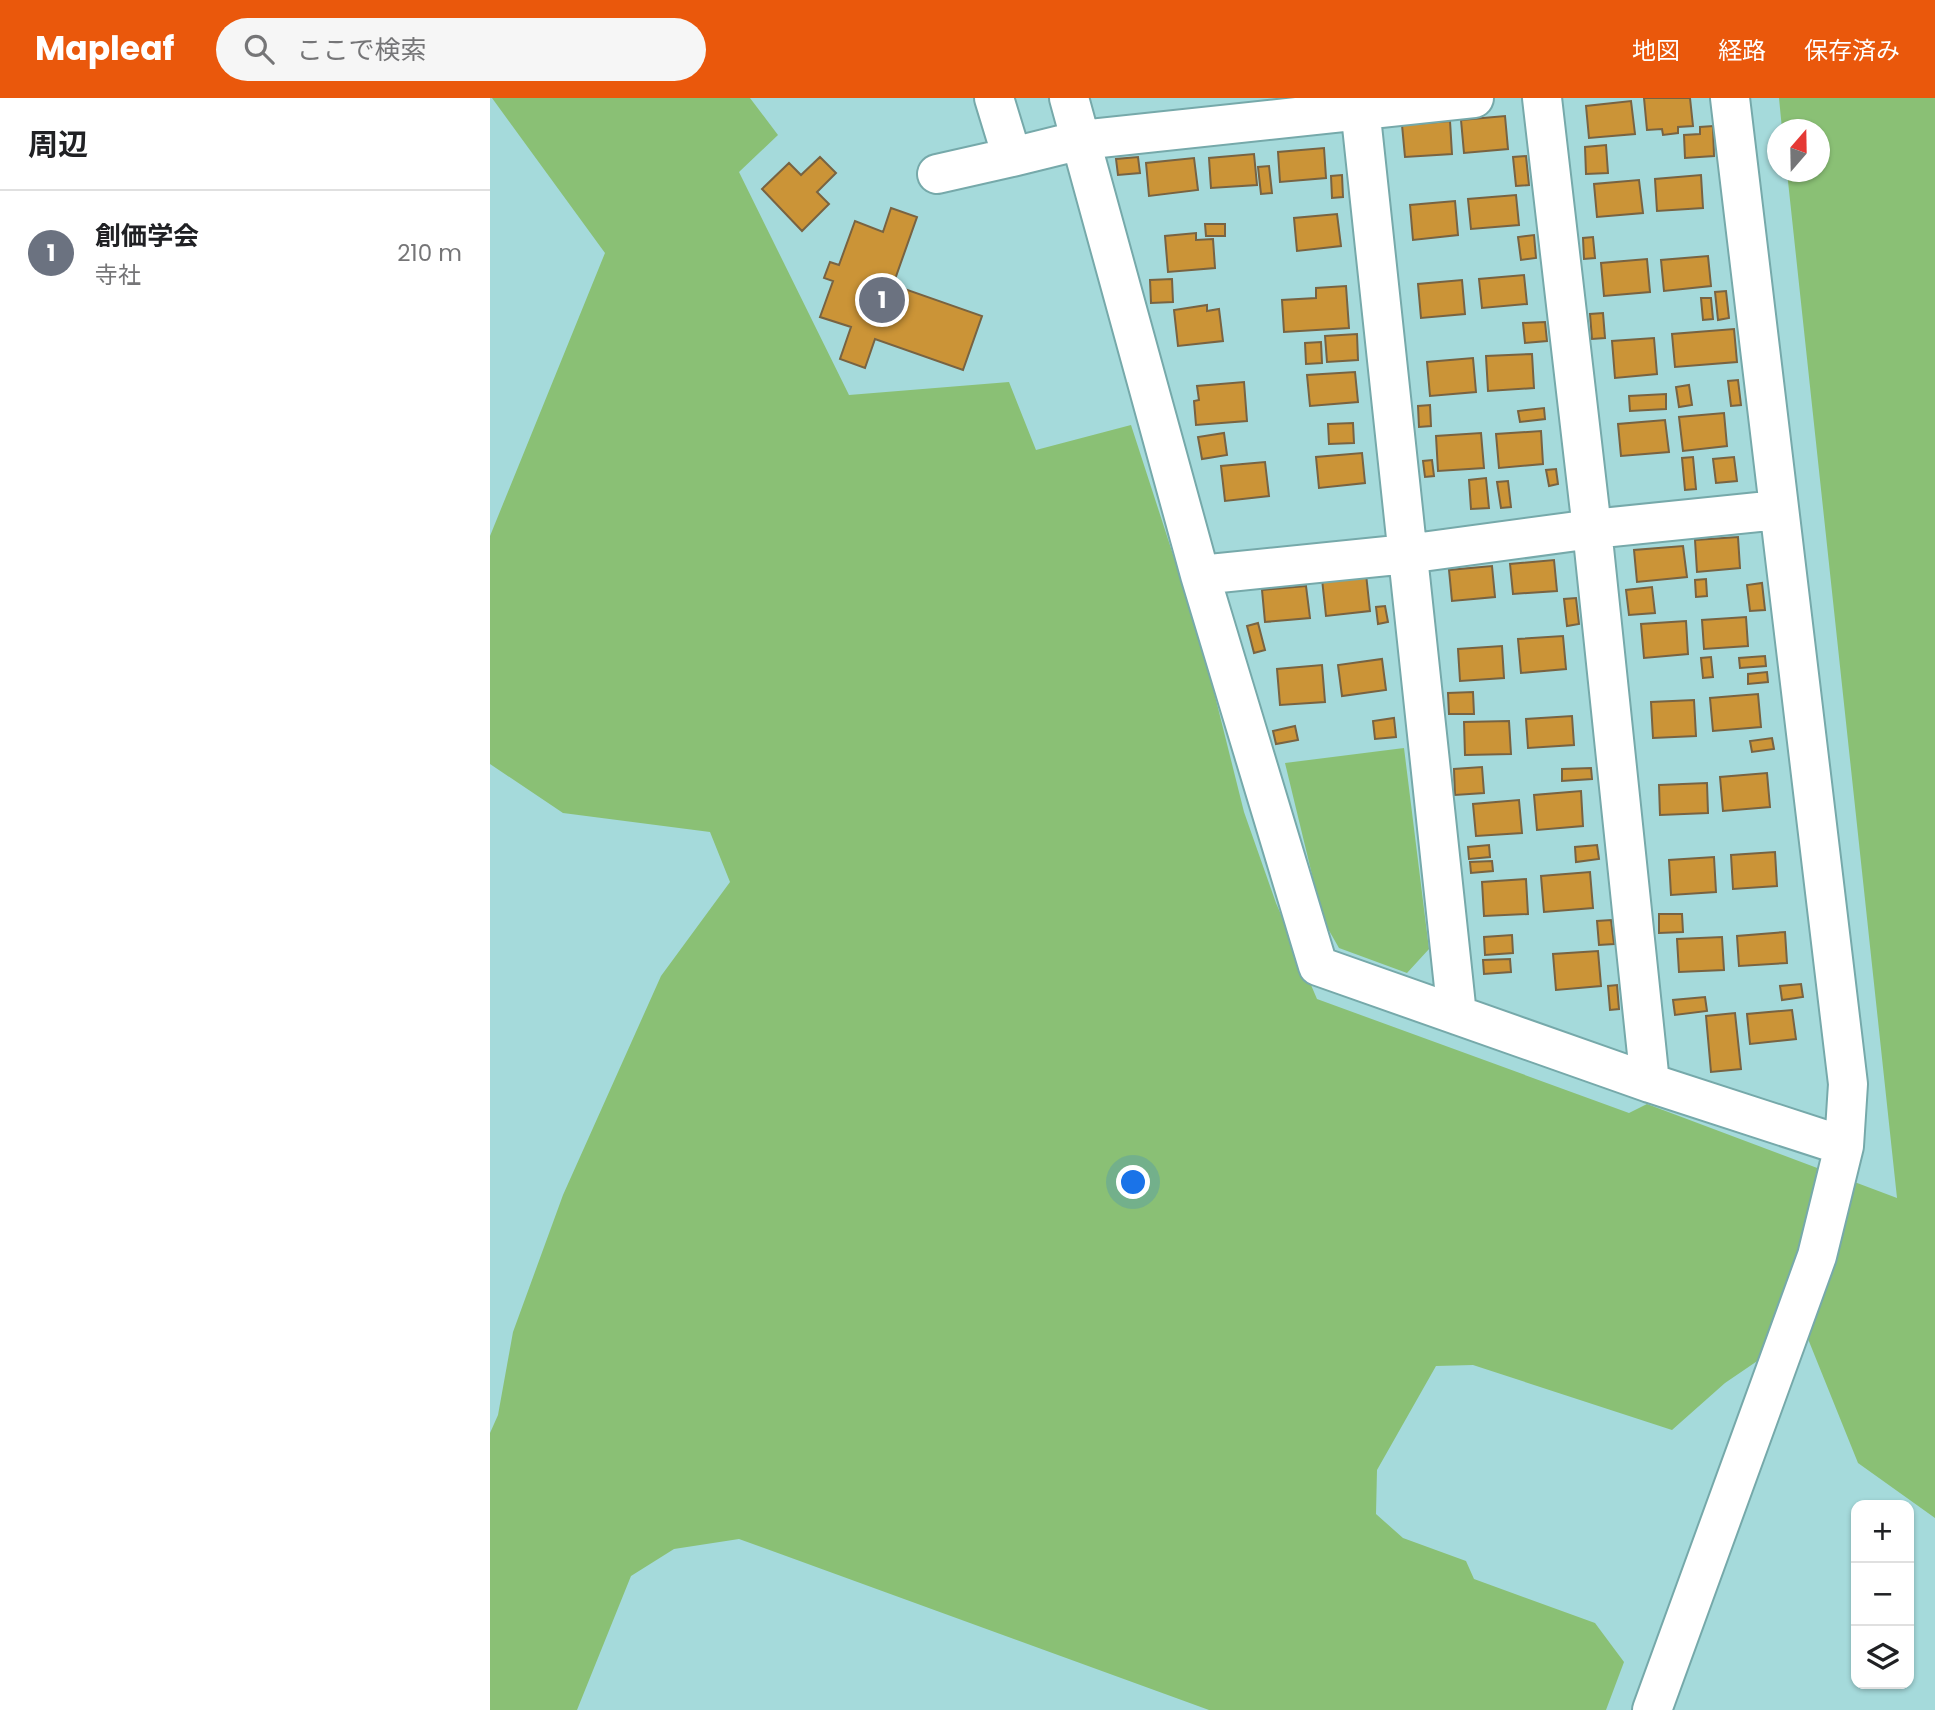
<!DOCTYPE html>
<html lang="ja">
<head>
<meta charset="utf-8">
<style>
  :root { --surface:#fff; --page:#f6f6f6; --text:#202124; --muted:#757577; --line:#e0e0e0; --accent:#ea580c }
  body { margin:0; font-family:Poppins,"Noto Sans JP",sans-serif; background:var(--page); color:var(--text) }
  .controls { position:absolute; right:21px; bottom:21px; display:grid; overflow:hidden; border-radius:14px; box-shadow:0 2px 5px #0004 }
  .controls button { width:63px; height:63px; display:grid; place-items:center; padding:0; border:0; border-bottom:2px solid var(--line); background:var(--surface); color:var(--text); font:35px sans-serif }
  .compass { position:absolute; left:1277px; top:21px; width:63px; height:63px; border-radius:50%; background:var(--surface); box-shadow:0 2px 5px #0004; rotate:20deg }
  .you { position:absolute; left:644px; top:1085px; width:24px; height:24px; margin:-18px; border:5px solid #fff; border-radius:50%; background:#1a73e8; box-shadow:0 0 0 10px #1a73e833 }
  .badge { display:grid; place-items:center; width:46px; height:46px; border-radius:50%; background:var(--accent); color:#fff; font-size:23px; font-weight:700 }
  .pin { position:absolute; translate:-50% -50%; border:4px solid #fff; box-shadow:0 2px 7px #0006 }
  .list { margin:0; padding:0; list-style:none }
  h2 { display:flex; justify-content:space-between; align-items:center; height:91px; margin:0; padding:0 28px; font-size:30px }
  h2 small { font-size:23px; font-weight:400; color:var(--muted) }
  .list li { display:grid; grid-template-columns:46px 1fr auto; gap:21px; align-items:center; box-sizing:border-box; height:126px; padding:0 28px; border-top:2px solid var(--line) }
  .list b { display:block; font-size:26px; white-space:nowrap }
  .list p { margin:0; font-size:23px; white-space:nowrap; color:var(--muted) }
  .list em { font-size:23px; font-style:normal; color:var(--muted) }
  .icon { flex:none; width:38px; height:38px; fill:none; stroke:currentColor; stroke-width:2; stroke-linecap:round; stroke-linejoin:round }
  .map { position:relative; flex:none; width:1445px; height:1612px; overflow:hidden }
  header { display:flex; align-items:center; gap:42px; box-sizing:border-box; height:98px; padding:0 35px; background:var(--accent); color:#fff }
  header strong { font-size:33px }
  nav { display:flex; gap:38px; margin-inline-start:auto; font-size:24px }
  .search { width:490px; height:63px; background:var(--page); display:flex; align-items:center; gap:18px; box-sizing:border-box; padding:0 24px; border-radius:38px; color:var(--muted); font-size:26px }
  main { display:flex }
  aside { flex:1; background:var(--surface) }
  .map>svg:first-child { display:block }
  .green { fill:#8ac075 }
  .building { fill:#cb9437; stroke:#786342; stroke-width:2 }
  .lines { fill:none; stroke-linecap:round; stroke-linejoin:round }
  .minor-casing { stroke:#76a9aa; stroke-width:42 }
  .minor { stroke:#fff; stroke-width:38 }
</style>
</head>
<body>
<header>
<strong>Mapleaf</strong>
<div class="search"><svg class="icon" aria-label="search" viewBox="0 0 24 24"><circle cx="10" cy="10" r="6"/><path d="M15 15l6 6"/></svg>ここで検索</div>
<nav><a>地図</a><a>経路</a><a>保存済み</a></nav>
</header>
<main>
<aside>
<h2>周辺<small></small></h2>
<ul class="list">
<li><span class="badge" style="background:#6b7280">1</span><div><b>創価学会</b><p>寺社</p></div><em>210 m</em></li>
</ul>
</aside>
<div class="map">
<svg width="1445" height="1612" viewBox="0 0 1445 1612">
  <rect width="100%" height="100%" fill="#a5dadb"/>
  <path class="green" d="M2,0h258l28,37 -39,37 110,223 160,-13 27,68 95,-25 71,219 42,168 32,91 41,96 312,114 18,-9 250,94 -110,-1026h33v-42l-38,-1 -3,-31h156v1420l-77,-55 -54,-134 -79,54 -53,47 -199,-65 -37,1 -59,104 -1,44 27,24 63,23 8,18 121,44 29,39 -18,48h-397l-470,-171 -65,10 -43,27 -54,134h-87v-277l8,-18 15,-83 50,-137 98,-219 69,-94 -20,-50 -147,-19 -73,-49v-228l115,-283z
    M914,650l25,201 -22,24 -68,-25 -16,-28 -38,-157z"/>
  <path class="building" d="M1154,0h46l3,28 -15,1v6l-15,2 -1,-6 -15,1z
    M1141,3l4,33 -46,4 -3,-32z
    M1015,18l3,33 -44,4 -3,-33z
    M960,23l2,33 -47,3 -3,-32z
    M1223,28l1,30 -29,2 -1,-23 16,-1v-7z
    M1116,47l2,28 -22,1 -1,-27z
    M834,50l2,30 -46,4 -2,-30z
    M764,56l3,31 -46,3 -2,-30z
    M1036,58l3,29 -13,1 -3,-29z
    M330,59l16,16 -19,19 12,12 -27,27 -40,-42 27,-26 12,12z
    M648,59l2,16 -22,2 -2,-16z
    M704,60l4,32 -49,6 -3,-33z
    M779,68l3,27 -11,1 -3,-27z
    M852,77l1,22 -11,1 -1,-22z
    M1211,77l2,33 -46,3 -2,-32z
    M1149,82l4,33 -46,4 -3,-33z
    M1026,97l3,30 -48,4 -3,-30z
    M965,103l3,34 -45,5 -3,-35z
    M401,110l26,9 -24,68 89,31 -19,54 -88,-31 -10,29 -25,-9 11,-32 -31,-10 13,-36 -9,-3 6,-16 9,3 16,-44 28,11z
    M847,116l4,32 -44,5 -3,-33z
    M715,126h20v12h-19z
    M706,135v7l17,-1 2,29 -47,4 -3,-36z
    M1044,137l2,23 -15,2 -3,-23z
    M1103,139l2,21 -11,1 -1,-21z
    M1218,158l3,30 -47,5 -3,-31z
    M1157,161l3,33 -46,4 -3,-33z
    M1034,177l3,29 -45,4 -3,-29z
    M682,181l1,23 -22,1 -1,-23z
    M972,182l3,34 -44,4 -3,-34z
    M856,188l3,42 -65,4 -2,-32 34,-2v-10z
    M1236,193l3,27 -11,2 -3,-28z
    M1211,200h10l2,21 -10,1z
    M717,207v6l12,-2 4,32 -45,5 -4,-36z
    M1113,215l2,25 -13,1 -2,-25z
    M1055,224l2,19 -22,2 -2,-20z
    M1244,231l3,33 -62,5 -3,-33z
    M867,236l1,26 -31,2 -2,-26z
    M1164,240l3,36 -42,4 -3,-37z
    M831,244l1,21 -16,1 -1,-21z
    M1042,256l2,34 -46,3 -2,-35z
    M983,260l3,34 -46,4 -3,-34z
    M865,274l3,30 -48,4 -3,-31z
    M1248,282l3,25 -10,1 -3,-25z
    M754,284l3,39 -51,4 -2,-24 5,-1 -2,-14z
    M1199,287l3,20 -13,2 -3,-20z
    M1176,296v15l-36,2 -1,-15z
    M940,307l1,21 -12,1 -1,-21z
    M1054,310l1,11 -25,3 -2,-11z
    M1234,315l3,33 -44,5 -4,-34z
    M1175,322l4,32 -48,4 -3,-32z
    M863,325l1,20 -25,1 -1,-20z
    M1051,333l2,33 -44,4 -3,-34z
    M734,335l3,22 -25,4 -4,-22z
    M991,335l3,35 -46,3 -2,-35z
    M872,355l3,30 -46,5 -3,-31z
    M1203,359l3,32 -11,1 -3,-32z
    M1244,359l3,24 -21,2 -3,-24z
    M942,362l2,16 -9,1 -2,-16z
    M775,364l4,34 -44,5 -4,-35z
    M1066,371l2,15 -9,2 -3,-16z
    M996,380l3,30 -18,1 -2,-29z
    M1018,383l3,26 -10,1 -4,-26z
    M1248,439l2,31 -43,4 -2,-32z
    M1193,448l4,31 -50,5 -3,-32z
    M1064,462l3,31 -44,3 -3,-30z
    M1002,468l3,31 -43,4 -3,-31z
    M876,476l4,37 -44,5 -4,-37z
    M1216,481l1,17 -11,1 -1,-17z
    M1272,485l3,27 -15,1 -3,-26z
    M816,488l4,32 -45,4 -3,-32z
    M1162,489l3,26 -26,2 -3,-25z
    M1086,500l3,26 -12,2 -3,-27z
    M895,508l3,16 -10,2 -2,-17z
    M1256,519l2,29 -44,3 -2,-29z
    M1196,523l2,33 -44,4 -3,-34z
    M768,525l7,27 -11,3 -7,-27z
    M1073,538l3,33 -45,4 -3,-34z
    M1012,548l2,32 -44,3 -2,-32z
    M1275,558l1,10 -26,2 -1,-10z
    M1221,559l2,20 -10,1 -2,-20z
    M892,561l4,31 -44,6 -4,-31z
    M832,567l3,37 -45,3 -3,-36z
    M1277,574l1,10 -20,2v-10z
    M983,594l1,22h-25l-1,-21z
    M1268,596l3,33 -48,4 -3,-33z
    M1204,602l2,36 -43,2 -2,-36z
    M1082,618l2,29 -46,3 -2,-29z
    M904,620l2,19 -21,2 -2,-18z
    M1019,623l2,33 -46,1 -1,-33z
    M805,628l3,14 -22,4 -3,-13z
    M1282,640l2,11 -22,3 -2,-11z
    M992,669l2,26 -29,2 -1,-26z
    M1101,670l1,11 -30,2v-12z
    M1277,675l3,34 -47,4 -3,-34z
    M1217,685l1,30 -48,2 -1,-30z
    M1091,693l2,35 -46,4 -3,-35z
    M1029,702l3,33 -46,3 -3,-32z
    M999,747l1,12 -21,2 -1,-12z
    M1107,747l2,14 -23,3 -1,-15z
    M1285,754l2,34 -44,3 -2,-34z
    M1224,759l2,35 -45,3 -2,-35z
    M1002,763l1,10 -22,2 -1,-11z
    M1100,774l3,36 -49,4 -3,-36z
    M1036,781l2,35 -44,2 -2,-34z
    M1169,816h23l1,18 -24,1z
    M1121,822l3,24 -15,1 -2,-24z
    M1295,834l2,31 -48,3 -2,-30z
    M1022,837l1,18 -28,2 -1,-18z
    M1232,839l2,33 -45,2 -2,-33z
    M1108,853l3,35 -45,4 -3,-36z
    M1020,861l1,13 -27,2 -1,-14z
    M1311,886l2,13 -21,3 -2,-14z
    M1127,887l2,24 -9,1 -2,-24z
    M1215,899l2,14 -32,4 -2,-15z
    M1302,912l4,29 -46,5 -3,-30z
    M1245,915l6,56 -30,3 -5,-56z"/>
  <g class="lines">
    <g class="minor-casing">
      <path id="minor" d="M504,0l18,59 69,-17 393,-42
        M579,0l131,477 118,391 332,117 194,63
        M869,0l98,917
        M1052,0l50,431 58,554
        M447,76l75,-17
        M710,477l207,-21 185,-25 186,-19
        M1162,1612l165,-454 27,-110 4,-62 -118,-986"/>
    </g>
    <use href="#minor" class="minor"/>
  </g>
</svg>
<div class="controls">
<button>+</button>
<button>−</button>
<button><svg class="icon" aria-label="layers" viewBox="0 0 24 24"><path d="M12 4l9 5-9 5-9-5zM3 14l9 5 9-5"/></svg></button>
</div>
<svg class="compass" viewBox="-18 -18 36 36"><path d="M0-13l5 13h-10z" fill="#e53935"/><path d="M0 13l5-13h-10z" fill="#757577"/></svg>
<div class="you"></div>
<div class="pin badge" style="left:392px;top:202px;background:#6b7280">1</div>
</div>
</main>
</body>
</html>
